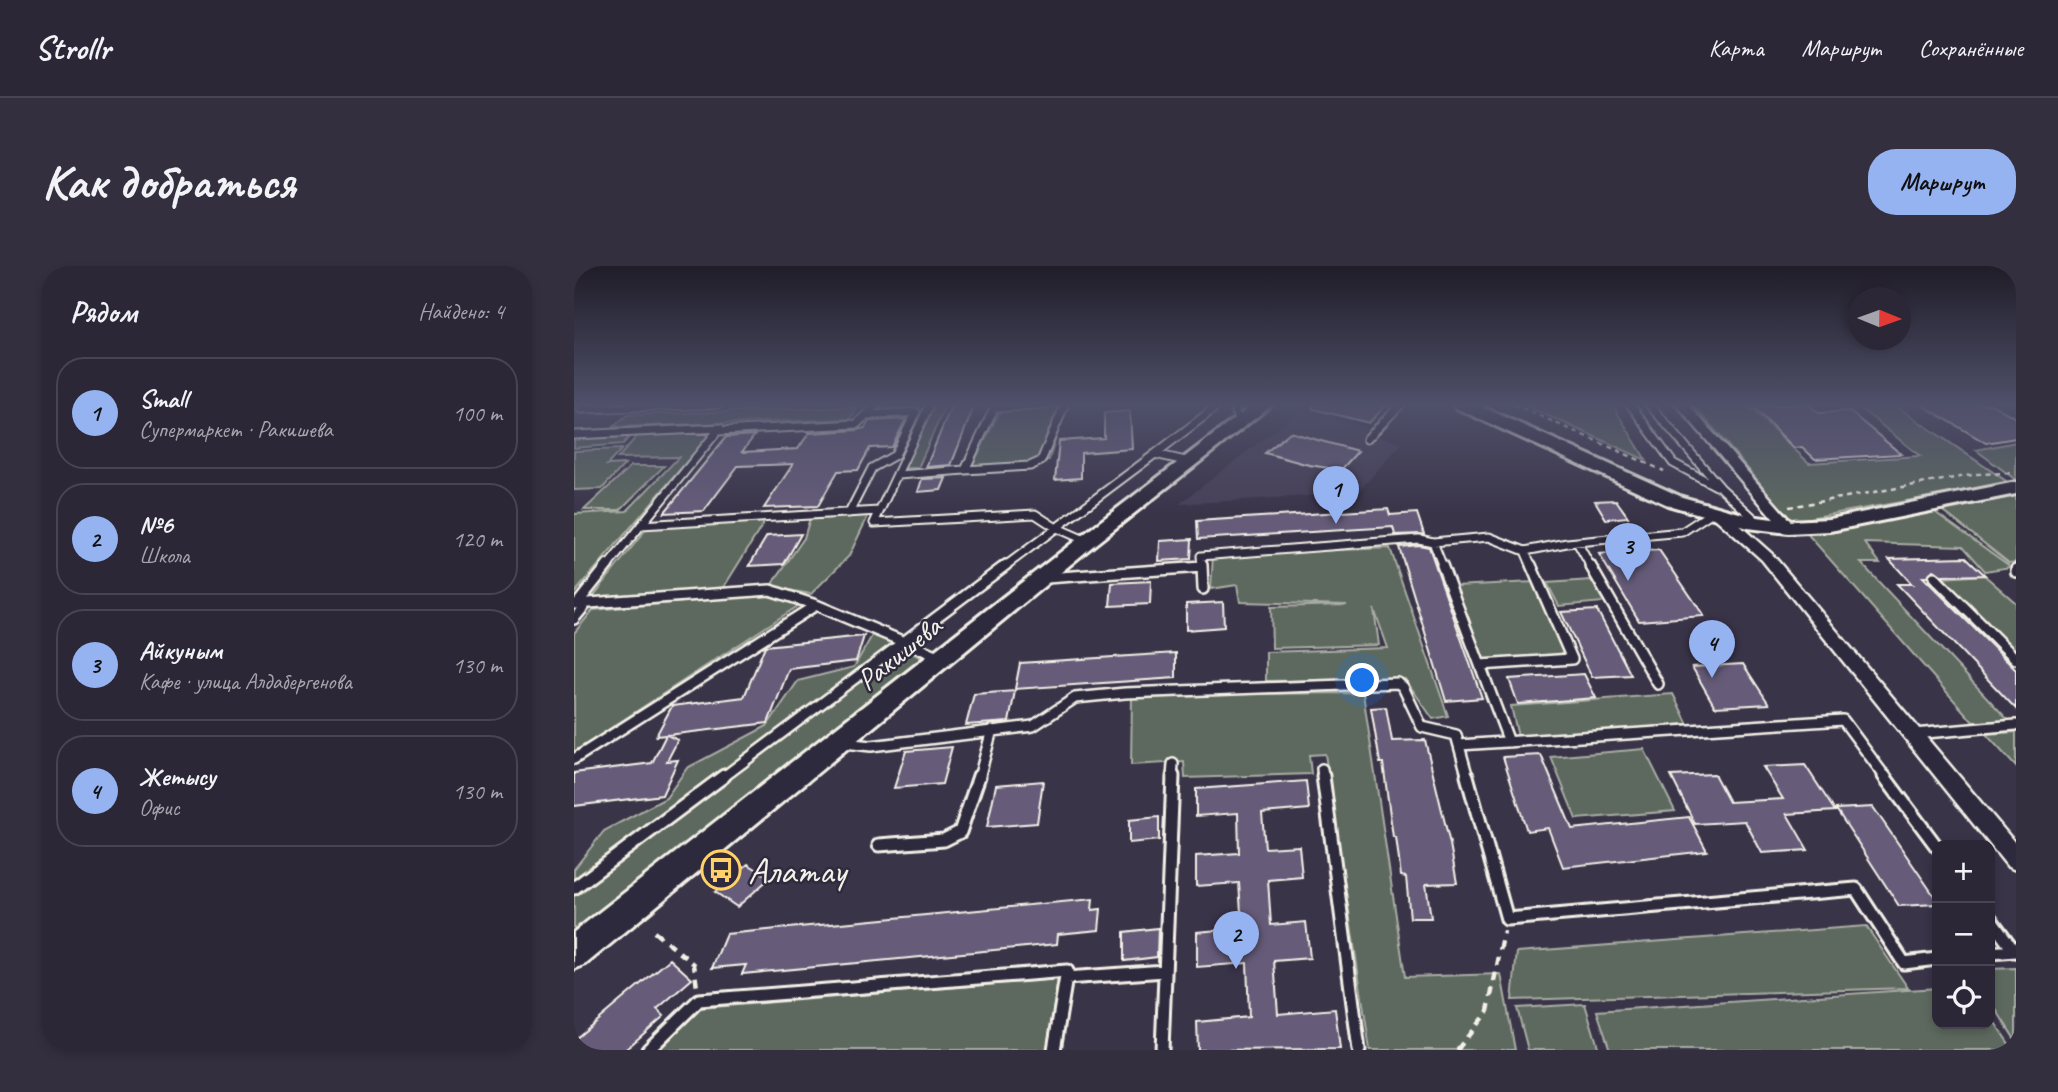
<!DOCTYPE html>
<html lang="ru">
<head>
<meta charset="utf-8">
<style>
  :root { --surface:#2c2737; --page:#342f3f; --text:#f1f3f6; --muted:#a6a5ad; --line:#484452; --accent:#95b2f1 }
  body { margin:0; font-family:Caveat,sans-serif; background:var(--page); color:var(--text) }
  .controls { position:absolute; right:21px; bottom:21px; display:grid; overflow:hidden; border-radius:14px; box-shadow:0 4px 10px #0003 }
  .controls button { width:63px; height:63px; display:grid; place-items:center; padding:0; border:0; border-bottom:2px solid var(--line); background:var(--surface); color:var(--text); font:35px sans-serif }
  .compass { position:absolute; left:1274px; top:21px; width:63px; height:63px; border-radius:50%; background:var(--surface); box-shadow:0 4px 10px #0003; rotate:91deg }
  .you { position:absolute; left:789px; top:415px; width:24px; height:24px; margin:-18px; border:5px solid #fff; border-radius:50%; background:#1a73e8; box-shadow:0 0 0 10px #1a73e833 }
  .badge { display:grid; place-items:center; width:46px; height:46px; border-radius:50%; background:var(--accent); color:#111; font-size:23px; font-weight:700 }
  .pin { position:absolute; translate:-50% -58px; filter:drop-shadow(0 2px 4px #0008) }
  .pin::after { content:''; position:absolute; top:37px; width:24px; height:21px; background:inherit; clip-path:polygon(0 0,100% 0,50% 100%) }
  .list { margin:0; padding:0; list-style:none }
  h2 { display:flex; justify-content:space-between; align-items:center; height:91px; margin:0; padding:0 28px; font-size:30px }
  h2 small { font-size:23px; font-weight:400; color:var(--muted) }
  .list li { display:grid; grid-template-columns:46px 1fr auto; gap:21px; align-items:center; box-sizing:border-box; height:112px; margin:0 14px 14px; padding:0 14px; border:2px solid var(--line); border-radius:28px }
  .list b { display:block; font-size:26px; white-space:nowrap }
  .list p { margin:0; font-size:23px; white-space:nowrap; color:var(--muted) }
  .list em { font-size:23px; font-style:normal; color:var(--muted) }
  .icon { flex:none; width:38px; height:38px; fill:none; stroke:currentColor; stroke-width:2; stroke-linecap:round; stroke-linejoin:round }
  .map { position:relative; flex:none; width:1442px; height:784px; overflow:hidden; border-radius:28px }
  header { display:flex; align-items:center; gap:42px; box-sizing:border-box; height:98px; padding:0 35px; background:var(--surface); border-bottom:2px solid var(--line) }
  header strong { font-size:33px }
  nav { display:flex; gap:38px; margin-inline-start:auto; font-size:24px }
  .intro { display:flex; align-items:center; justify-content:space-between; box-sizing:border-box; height:168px; padding:0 42px }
  h1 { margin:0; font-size:49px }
  .button { padding:18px 32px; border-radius:28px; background:var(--accent); color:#111; font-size:24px; font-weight:700 }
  main { display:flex; gap:42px; padding:0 42px }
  aside { flex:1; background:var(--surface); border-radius:28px; box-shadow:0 4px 10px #0003 }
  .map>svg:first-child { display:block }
  .built { fill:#474058 }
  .green { fill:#5d695e; stroke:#a8ada3; stroke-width:2 }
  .building { fill:#665c7a; stroke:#f4f1e8; stroke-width:2 }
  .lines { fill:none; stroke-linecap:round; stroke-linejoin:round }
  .lane-far2-casing { stroke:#f4f1e8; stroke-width:11 }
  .lane-far1-casing { stroke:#f4f1e8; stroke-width:14 }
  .lane-casing { stroke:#f4f1e8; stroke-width:17 }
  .street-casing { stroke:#f4f1e8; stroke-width:5 }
  .secondary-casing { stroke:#f4f1e8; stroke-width:6 }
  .path-far1 { stroke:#f4f1e8; stroke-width:2.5; stroke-dasharray:5 4.5; stroke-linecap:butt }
  .path { stroke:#f4f1e8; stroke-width:4.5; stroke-dasharray:9 7; stroke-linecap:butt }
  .lane-far2 { stroke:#2f2a3d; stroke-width:7 }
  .lane-far1 { stroke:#2f2a3d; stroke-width:9 }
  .lane { stroke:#2f2a3d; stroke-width:11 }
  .street { fill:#2f2a3d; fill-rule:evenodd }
  .secondary { fill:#2f2a3d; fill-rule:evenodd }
  .labels { text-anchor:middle; stroke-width:5; stroke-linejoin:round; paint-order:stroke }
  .street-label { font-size:30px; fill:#f4f1e8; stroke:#2f2a3d }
  .near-poi-label { font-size:37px; fill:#f4f1e8; stroke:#2f2a3d; text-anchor:start }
</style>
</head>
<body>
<header>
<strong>Strollr</strong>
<nav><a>Карта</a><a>Маршрут</a><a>Сохранённые</a></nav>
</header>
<div class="intro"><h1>Как добраться</h1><a class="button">Маршрут</a></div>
<main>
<aside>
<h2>Рядом<small>Найдено: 4</small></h2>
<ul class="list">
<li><span class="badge">1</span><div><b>Small</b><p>Супермаркет · Ракишева</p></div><em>100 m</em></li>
<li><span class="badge">2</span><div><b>№6</b><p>Школа</p></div><em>120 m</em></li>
<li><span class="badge">3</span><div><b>Айкуным</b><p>Кафе · улица Алдабергенова</p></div><em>130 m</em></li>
<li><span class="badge">4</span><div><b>Жетысу</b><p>Офис</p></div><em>130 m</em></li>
</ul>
</aside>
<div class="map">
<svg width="1442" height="784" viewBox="0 0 1442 784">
  <rect width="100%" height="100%" fill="#3a3449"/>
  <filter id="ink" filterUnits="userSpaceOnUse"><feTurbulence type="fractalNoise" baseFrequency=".0143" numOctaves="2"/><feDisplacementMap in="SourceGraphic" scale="14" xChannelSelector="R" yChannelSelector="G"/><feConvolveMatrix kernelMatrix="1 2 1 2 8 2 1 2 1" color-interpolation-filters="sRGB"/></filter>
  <g filter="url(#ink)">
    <path class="built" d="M727,144l76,21 -3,4 28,8 -45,50 -178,11z"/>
    <path class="green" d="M359,138h13l-28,64h-15z
      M948,138h90l34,56z
      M1119,138h53l63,59 111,-7 -65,-52h38l116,79 -217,38z
      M492,140l-17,54 -78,8 29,-57z
      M284,141l-8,12 -237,8 14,-12z
      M137,167l-137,161v-80l53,-3 52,-54 -61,1 19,-22z
      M57,169l-8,9 -49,4v-10z
      M1442,176v38l-40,-30z
      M48,183l-15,16 18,-1 -23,25 -28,1v-39z
      M57,200h33l-44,44h-36z
      M1442,230v66l-7,1 -66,-52z
      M1358,244l79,57 -26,4 -22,-25 -98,-3 15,20h-19l148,158 -36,1 -169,-192z
      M295,248l-20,42 -38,38 -41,-7 34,-49 6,-20z
      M191,255l-43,69 -130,8 55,-70z
      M816,282l58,168 -15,3 -28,-40 -139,2v-29l122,-4 -14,-39 5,36 -107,3 -1,-41 76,-2 -107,-3 -3,-17 -26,4 2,-34z
      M1410,309l32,28v48l-74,-73z
      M1017,314l13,22 -45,4 -12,-23z
      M961,316l31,75 -82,4 -29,-75z
      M190,329l37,9 -227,148v-119l19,-23z
      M299,368l49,24 -348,277v-66l30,-38 62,-33 21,-30 80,-42 31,-45 56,-14z
      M789,427l42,284 96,-3 14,76h-145l-45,-296 -16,1 2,19 -126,4 -1,-16 -53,3 1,-70z
      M1099,428l15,30 -170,13 -7,-31z
      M1442,466v35l-30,-33z
      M1070,483l31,62 -99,8 -25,-62z
      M1292,660l42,62 -396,12 5,-48z
      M1442,702v73l-26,-41v-31z
      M484,713l-11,71h-388l42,-42z
      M1363,722v36h53v-9l23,35h-403l-13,-39z
      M1011,738l14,46h-71l-11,-42z"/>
    <path class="building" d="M378,138h23l-24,61 -25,2z
      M739,138h74l-18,19 -56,-14z
      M1235,138l10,9 30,-2 52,43 -86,5 -13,-12 -8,1 -42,-42z
      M1346,138h71l25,14v20l-30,5z
      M556,145l2,38 -51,4v25l-26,2 4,-39 45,-3v-25z
      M332,153l-14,28 -22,1 -12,22 -20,1 -20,35 -54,2 29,-44 -55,2 -34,45 -40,2 62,-76 29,-2 -13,17 56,-3 11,-16 48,-3 8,-2 4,-7z
      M716,166l31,9 37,10 -17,19 -32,-5 -44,-12z
      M372,212l-5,12 -23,2 4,-13z
      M1042,234l12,17 -22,2 -11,-18z
      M814,243l2,6 27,-2 7,21 -29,1 -2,-8 -195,12 -1,-18z
      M227,268l-17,30 -35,2 18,-30z
      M618,273l-1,20 -32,2 1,-20z
      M845,279l10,2 53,151 -36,3 -47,-154z
      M1085,284l45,66 -65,5 -40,-67z
      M1392,291l19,18 -42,1 -10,-6 -6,7h-4l93,93v39l-119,-125h15l-23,-25z
      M577,315l-1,23 -40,2 2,-23z
      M649,336l1,25 -38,3v-26z
      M1023,344l34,65 -39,2 -31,-65z
      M290,370l-8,25 -67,8 -21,54 -101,12 11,5 -11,21 11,-1 -16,35 -88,11v-33l78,-10 14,-28 -10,1 16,-30 72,-9 21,-51z
      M602,387v25l-161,11 5,-26z
      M1169,398l26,40 -54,3 -23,-40z
      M1010,408l12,24 -78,6 -9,-25z
      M441,425l-6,31 -43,3 8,-31z
      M812,441l6,34 33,-1 25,104 7,39 -31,1 5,34h-21l-4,-41 -5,-1 -5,-39h-3l-10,-74h-3l-9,-55z
      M378,481l-10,37 -48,4 12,-37z
      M967,489l31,74 117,-12 18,34 -144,16 -15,-39 -21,3 -24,-74z
      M1231,499l30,46 -48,3 21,36 -46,3 -17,-32 -50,3 -24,-48 43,-2 15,28 54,-3 -20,-32z
      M469,515l-6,42 -50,4 9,-42z
      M732,515l3,28 -47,4 3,35 34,-2 3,31 -34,3 3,45 35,-3 4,36 -36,3 4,53 57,-5 5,40 -142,1 -1,-28 52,-5 -2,-54 -50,4v-35l45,-4 -3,-45 -43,3v-30l43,-3 -1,-40 -42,3v-27z
      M1299,541l64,93v4l-38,2 -63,-97z
      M585,551v23l-30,3v-23z
      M174,598l22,14 -33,29 -22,-15z
      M519,633l-1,11 9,-1 -2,21 -41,4 -1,10 -315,30 4,-9 -34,3 14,-34z
      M584,662l-1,29 -33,4v-29z
      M96,693l22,20 -35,30 7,7 -39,34h-51v-10z"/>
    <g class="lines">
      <g class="lane-far2-casing">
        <path id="lane-far2" d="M356,138l-56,119 161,-9 20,13 32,14
          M659,138l6,20
          M1056,138l43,59 43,23
          M1075,138l72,84 38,35
          M420,142l54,-4
          M7,143l137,-5
          M144,165l139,-7 20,-20
          M0,169l146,-7 -113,139
          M793,173l34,-35
          M616,196l-35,-8 65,-50
          M391,204l65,-4 11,-5 24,-57
          M324,209l67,-5 31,-66
          M275,247l23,-45 23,-13 21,-43 -49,3
          M67,259l238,-14
          M859,276l10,25
          M1003,276l14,25
          M951,285l7,16
          M430,301l151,-113
          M628,301l-1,-11 218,-17 14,3 56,-5 36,14 42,-8 115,-11 29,-19"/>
      </g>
      <g class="lane-far1-casing">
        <path id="lane-far1" d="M628,299l1,24
          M868,299l38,100 92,-6 -41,-94
          M1016,299l68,119
          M1442,303v3
          M1360,311l82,82
          M472,312l156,-11
          M1,338l195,-14 46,15
          M3,338l31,-39
          M0,353l13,-16
          M906,399l29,77
          M1340,468l102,-9
          M270,477l27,3 162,-20 42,-28 50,-5 273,-10 5,4 19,40 34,8 12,43
          M885,479l384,-25 43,58
          M0,493l242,-154 124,52
          M748,503l1,9
          M148,512l284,-213
          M405,512l13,-48
          M598,512l1,-14"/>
      </g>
      <g class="lane-casing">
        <path id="lane" d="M749,510l36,274
          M893,510l40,143 349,-30 48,74 33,-4
          M1310,510l53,71
          M305,579l65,-5 16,-8 19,-56
          M0,622l150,-112
          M1416,652l24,33
          M1416,687l26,-2
          M492,712l99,-7
          M74,784l51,-50 368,-29 -13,79
          M588,784l11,-274"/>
      </g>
      <g class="street-casing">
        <path id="street" d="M1102,138h12l105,120 2,3 -2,3h-10z
          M1147,246l5,1 46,41 244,290v26l-8,-3 -246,-307 -46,-41 -2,-3 2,-3z"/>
      </g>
      <g class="secondary-casing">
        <path id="secondary" d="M680,138h19l-179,141 -508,419 -12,5v-37l506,-395z
          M880,138h22l206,93 68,19 38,5 42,-2 186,-37v12l-186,37 -42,2 -40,-5 -80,-23 -212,-97z"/>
      </g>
      <path class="path-far1" d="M939,138l151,67
        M1215,241l188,-33 33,-1"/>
      <path class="path" d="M80,666l40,32 3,24
        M883,784l31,-39 16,-80"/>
      <use href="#lane-far2" class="lane-far2"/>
      <use href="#lane-far1" class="lane-far1"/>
      <use href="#lane" class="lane"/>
      <use href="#street" class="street"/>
      <use href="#secondary" class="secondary"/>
    </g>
  </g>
  <linearGradient id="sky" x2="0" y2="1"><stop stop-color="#201d28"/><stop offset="0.56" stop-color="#4f506a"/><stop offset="1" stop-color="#4f506a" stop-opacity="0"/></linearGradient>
  <rect width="1442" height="248" fill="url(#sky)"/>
  <defs>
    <g id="bus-ring" transform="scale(2.0125)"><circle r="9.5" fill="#2f2a3d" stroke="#ffd166" stroke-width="1.5"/><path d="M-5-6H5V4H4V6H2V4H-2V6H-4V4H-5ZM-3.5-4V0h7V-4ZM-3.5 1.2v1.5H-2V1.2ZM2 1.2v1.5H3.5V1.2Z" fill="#ffd166"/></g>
  </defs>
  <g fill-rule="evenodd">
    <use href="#bus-ring" x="147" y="604"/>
  </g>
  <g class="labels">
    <g class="street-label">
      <text transform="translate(325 387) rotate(-39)" y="10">Ракишева</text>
    </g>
    <g class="near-poi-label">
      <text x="174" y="617">Алатау</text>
    </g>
  </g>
</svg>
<div class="controls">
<button>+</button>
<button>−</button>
<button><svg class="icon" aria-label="locate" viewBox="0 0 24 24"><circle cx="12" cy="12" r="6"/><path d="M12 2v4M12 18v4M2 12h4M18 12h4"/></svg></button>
</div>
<svg class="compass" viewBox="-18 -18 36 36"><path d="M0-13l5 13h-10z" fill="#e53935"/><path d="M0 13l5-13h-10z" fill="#a6a5ad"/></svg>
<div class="you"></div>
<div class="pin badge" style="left:762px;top:258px">1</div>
<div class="pin badge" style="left:662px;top:703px">2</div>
<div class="pin badge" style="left:1054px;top:315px">3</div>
<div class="pin badge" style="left:1138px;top:412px">4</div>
</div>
</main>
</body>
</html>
